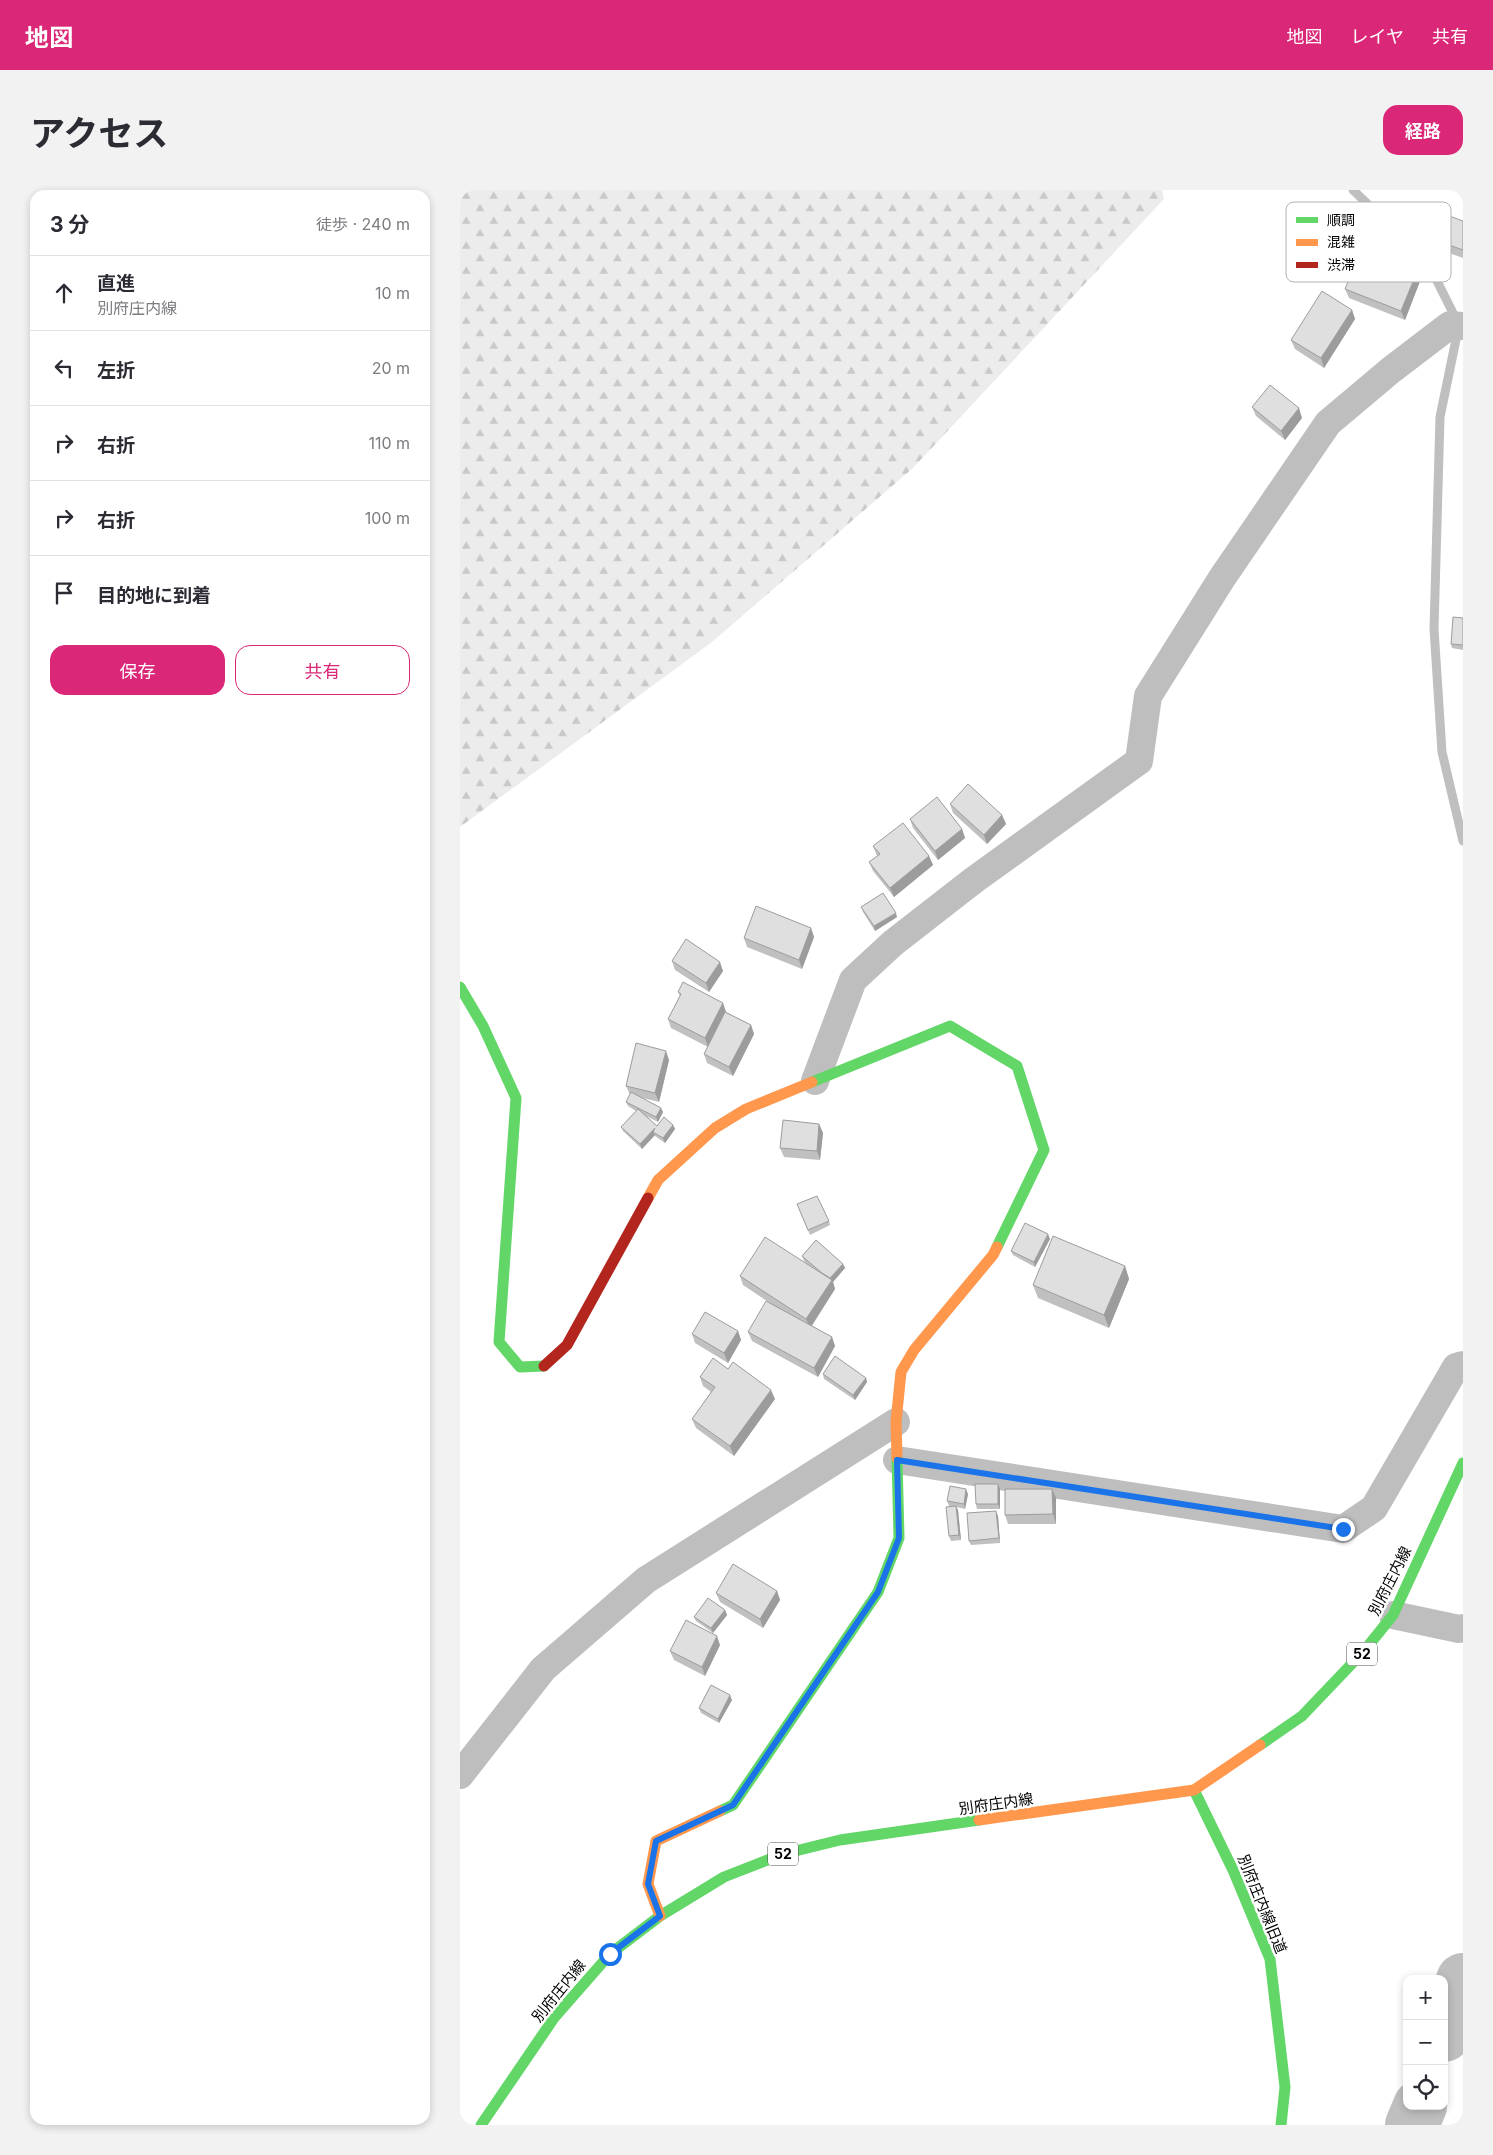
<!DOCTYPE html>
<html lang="ja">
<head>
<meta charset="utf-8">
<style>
  :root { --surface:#fff; --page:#f2f2f3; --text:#2b2b33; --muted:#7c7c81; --line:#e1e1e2; --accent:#db2777 }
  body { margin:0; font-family:Inter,"Noto Sans JP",sans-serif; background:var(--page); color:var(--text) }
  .controls { position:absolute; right:15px; bottom:15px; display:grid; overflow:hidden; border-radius:10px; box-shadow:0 2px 8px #0003 }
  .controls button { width:45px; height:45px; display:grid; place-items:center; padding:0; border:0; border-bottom:1px solid var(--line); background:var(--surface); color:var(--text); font:25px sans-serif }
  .stop { position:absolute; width:15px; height:15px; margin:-11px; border:4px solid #1a73e8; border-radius:50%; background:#fff }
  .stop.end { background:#1a73e8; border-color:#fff; box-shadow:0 1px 5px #0008 }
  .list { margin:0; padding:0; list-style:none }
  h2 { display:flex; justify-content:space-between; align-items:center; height:65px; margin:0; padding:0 20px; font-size:21px }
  h2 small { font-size:16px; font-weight:400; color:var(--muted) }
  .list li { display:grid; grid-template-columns:32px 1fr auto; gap:15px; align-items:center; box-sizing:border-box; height:75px; padding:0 20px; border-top:1px solid var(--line) }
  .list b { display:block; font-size:19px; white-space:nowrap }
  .list p { margin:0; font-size:16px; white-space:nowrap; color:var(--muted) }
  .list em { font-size:16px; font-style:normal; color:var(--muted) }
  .actions { display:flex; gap:10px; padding:15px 20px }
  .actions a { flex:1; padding:11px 0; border:1px solid var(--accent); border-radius:15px; text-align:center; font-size:18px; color:var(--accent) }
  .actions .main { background:var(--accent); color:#fff }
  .icon { flex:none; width:28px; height:28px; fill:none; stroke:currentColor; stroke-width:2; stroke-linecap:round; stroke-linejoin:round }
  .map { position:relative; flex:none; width:1003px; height:1935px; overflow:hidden; border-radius:15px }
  header { display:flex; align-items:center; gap:30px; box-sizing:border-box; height:70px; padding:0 25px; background:var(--accent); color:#fff }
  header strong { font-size:24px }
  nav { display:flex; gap:28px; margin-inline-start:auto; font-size:18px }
  .intro { display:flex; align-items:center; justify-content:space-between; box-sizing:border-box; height:120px; padding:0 30px }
  h1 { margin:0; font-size:35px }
  .button { padding:12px 22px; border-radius:15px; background:var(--accent); color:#fff; font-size:18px; font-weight:700 }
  main { display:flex; gap:30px; padding:0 30px }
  aside { flex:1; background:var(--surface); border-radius:15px; box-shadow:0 2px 8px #0003 }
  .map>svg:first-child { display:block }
  .forest { fill:url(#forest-firs) }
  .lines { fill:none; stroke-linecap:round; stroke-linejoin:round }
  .stream { stroke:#bfbfbf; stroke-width:9 }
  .river { stroke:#bfbfbf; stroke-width:54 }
  .street { stroke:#bebebe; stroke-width:28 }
  .fast { stroke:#63d668; stroke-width:11 }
  .slow { stroke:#ff974d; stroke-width:11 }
  .jam { stroke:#b3261e; stroke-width:11 }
  .wall { fill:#c0c0c0 }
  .shaded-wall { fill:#9c9c9c }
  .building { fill:#dfdfdf; stroke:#9c9c9c }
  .route { stroke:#1a73e8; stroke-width:6 }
  .labels { text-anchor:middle; stroke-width:5; stroke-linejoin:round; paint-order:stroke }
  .shield { fill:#fff; stroke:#4c4c4c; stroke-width:1 }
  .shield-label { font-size:14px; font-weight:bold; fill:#000 }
  .street-label { font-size:15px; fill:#000; stroke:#fff }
  .key { fill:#fff; stroke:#b2b2b2; stroke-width:1 }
  .key-label { font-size:14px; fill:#000 }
</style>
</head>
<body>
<header>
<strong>地図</strong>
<nav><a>地図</a><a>レイヤ</a><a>共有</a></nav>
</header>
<div class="intro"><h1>アクセス</h1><a class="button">経路</a></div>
<main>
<aside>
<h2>3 分<small>徒歩 · 240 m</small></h2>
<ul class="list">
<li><svg class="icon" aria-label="ahead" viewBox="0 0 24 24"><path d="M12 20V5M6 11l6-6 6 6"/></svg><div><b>直進</b><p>別府庄内線</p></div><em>10 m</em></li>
<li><svg class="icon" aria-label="left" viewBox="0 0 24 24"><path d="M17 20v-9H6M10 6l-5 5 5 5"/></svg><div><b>左折</b></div><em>20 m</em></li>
<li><svg class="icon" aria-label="right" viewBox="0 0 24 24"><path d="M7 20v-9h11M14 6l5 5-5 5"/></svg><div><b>右折</b></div><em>110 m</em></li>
<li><svg class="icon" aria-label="right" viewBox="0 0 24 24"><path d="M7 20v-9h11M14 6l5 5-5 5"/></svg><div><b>右折</b></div><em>100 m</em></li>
<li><svg class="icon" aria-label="arrive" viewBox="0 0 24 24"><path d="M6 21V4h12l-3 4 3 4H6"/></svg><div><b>目的地に到着</b></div></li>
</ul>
<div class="actions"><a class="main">保存</a><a>共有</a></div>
</aside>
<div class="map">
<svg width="1003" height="1935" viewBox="0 0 1003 1935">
  <defs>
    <pattern id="forest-firs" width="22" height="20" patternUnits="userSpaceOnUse" patternTransform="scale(1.25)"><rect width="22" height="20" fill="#ececec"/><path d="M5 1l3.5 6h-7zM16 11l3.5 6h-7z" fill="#c9c9c9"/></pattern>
  </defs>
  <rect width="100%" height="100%" fill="#fff"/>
  <path class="forest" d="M0,0h702l2,9 -251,269 -201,174 -252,185z"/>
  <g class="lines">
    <path class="stream" d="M893,0l74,71 32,64 -19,92 -6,212 8,123 21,89"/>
    <path class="river" d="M984,1845l19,-55
      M952,1935l8,-19"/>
    <path class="street" d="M355,891l38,-101 40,-37 81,-63 165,-119 9,-65 74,-118 106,-155 63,-53 59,-45 13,1
      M437,1270l446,69 31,-21 82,-141 7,-2
      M933,1425l66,14 4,-1
      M0,1585l83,-106 103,-89 250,-158"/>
    <path class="fast" d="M0,797l23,39 33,72 -17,244 21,25 24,-1
      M352,892l138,-56 67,40 27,84 -47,97
      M800,1555l42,-29 62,-65 29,-36 70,-152
      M734,1600l39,80 37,89 15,128 -4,38
      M260,1621l13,-6 145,-213 21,-54 -2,-80
      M21,1935l73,-107 56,-64 50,-38 64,-39 59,-23 57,-14 139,-20"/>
    <path class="slow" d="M188,1008l10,-18 57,-52 31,-19 66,-27
      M437,1268l-1,-36 5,-50 13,-22 79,-95 4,-8
      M519,1630l215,-30 66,-45
      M200,1726l-12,-32 8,-43 64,-30"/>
    <path class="jam" d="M84,1176l23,-21 81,-147"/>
  </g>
  <path class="wall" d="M972,23l31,8v37l-36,-13 -2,-5 -21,-9 -2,-5z
    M962,86l-17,44 -56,-22 -4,-9z
    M892,120l3,9 -31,49 -29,-19 -4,-9z
    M792,217l50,11 -17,22 -29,-24z
    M1003,428v32l-11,-2 -1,-4z
    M490,614l52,11 4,9 -19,20 -34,-31z
    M450,629l52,10 3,9 -27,22 -25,-32z
    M413,656l56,10 4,9 -39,32 -21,-26 -4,-9 8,-6z
    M401,717l36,10 -22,14 -12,-19z
    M351,738l3,9 -12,32 -55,-22 -3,-9z
    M212,771l51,10 -14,21 -34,-22z
    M218,802l45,11 3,9 25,13 3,9 -21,42 -26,-13 -3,-9 4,-7 -37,-19 -3,-9 12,-23z
    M209,870l-10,42 -16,-4 20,14 -5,10 -14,-7 13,11 16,-1 2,4 -10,14 -10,-7v-1l-13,14 -19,-18 -2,-4 15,-16 -8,-5 -2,-4 4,-7 -4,-9z
    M359,934l4,9 -3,27 -36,-3 -4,-9z
    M339,1019l30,12 1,4 -20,10z
    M590,1049l-15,28 -22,-12 -2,-4z
    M342,1066l41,8 2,4 -12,14 2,7 -23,37 20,11 3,9 -17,31 -66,-36 -4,-9 25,-27 -30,-20 -3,-9 67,-12 -3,-3z
    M665,1076l4,13 -20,49 -71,-30 -5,-13z
    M278,1141l3,9 -13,23 -33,-20 -3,-9z
    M268,1179l47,30 -41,57 -38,-28 -4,-9 19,-27 -8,-6 -3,-9z
    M363,1184l43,4 1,4 -12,18 -31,-21z
    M538,1294l2,5v20h-23l-1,-5z
    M592,1299l4,9v26h-48l-3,-9z
    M508,1304l-3,15 -9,-2 2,3 3,30 -10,1 -2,-5 1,-30h-1l-2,-5z
    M538,1326l2,27 -29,2 -2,-4z
    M317,1401l3,9 -17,28 -43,-26 -4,-9z
    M265,1420l2,5 -14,18 -17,-12 -2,-4z
    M260,1455l-15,31 -31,-16 -4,-9z
    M272,1510l-13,23 -18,-10 -2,-5z"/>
  <path class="shaded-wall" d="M959,77l3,9 -17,44 -4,-9z
    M892,120l3,9 -31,49 -3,-10z
    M839,218l3,10 -17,22 -4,-9z
    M542,625l4,9 -19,20 -3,-9z
    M502,639l3,9 -27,22 -3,-9z
    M469,666l4,9 -39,32 -4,-9z
    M436,723l1,4 -22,14 -1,-5z
    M351,738l3,9 -12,32 -3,-9z
    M260,772l3,9 -14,21 -3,-9z
    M263,813l3,9 -18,35 -3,-9z
    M291,835l3,9 -21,42 -4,-9z
    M206,861l3,9 -10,42 -4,-9z
    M201,918l2,4 -5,10 -2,-5z
    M359,934l4,9 -3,27 -3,-9z
    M213,935l2,4 -10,14 -2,-5z
    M195,938l-2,4 2,3 -13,14 -2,-5z
    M588,1044l2,5 -15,28 -1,-5z
    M383,1074l2,4 -12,14 2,7 -25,39 -4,-9 23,-39z
    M665,1076l4,13 -20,49 -5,-13z
    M278,1141l3,9 -13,23 -4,-10z
    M372,1147l3,9 -17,31 -4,-9z
    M406,1188l1,4 -12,18 -2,-5z
    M311,1200l4,9 -41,57 -4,-10z
    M538,1294l2,5v20l-2,-5z
    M506,1299l2,5 -3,15 -1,-5z
    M592,1299l4,9v26l-3,-10z
    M496,1316l2,4 3,30 -2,-5z
    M536,1321l2,5 2,27 -1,-5z
    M317,1401l3,9 -17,28 -3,-9z
    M265,1420l2,5 -14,18 -2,-5z
    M257,1446l3,9 -15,31 -3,-9z
    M270,1505l2,5 -13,23 -1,-4z"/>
  <path class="building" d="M973,20l30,11v29l-39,-14z
    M903,55l56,22 -18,44 -56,-22z
    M862,101l30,19 -31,48 -30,-18z
    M810,195l29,23 -18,23 -29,-24z
    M993,427l10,1v27l-12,-1z
    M508,594l34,31 -18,20 -34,-31z
    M477,607l25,32 -27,22 -25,-32z
    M443,633l26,33 -39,32 -21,-26 11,-8 -7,-8z
    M423,703l13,20 -22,13 -13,-19z
    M296,716l55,22 -12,32 -55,-22z
    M226,749l34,23 -14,21 -34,-22z
    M223,792l40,21 -18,35 -37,-19 13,-25 -3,-2z
    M265,822l26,13 -22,42 -25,-13z
    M176,853l30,8 -11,42 -29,-7z
    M171,902l30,16 -5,9 -30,-15z
    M178,919l19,17 7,-9 9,8 -10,13 -10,-6 2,-4 -15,16 -19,-17z
    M323,930l36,4 -2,27 -37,-3z
    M357,1006l12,25 -21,9 -11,-26z
    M565,1033l23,11 -14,28 -23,-11z
    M593,1046l72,30 -21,49 -71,-30z
    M305,1047l67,43 -26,39 -66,-43z
    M356,1050l27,24 -13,14 -8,-5 -20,-17z
    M306,1111l66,36 -18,31 -66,-36z
    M245,1122l33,19 -14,22 -32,-19z
    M375,1166l31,22 -13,17 -30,-21z
    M253,1168l15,11 5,-7 38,28 -41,56 -38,-27 23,-32 -15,-10z
    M515,1294h23v20h-22z
    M490,1296l16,3 -2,15 -17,-3z
    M545,1299h47l1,25 -48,1z
    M496,1316l3,29 -10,1 -3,-29z
    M536,1321l3,27 -30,3 -2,-28z
    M273,1374l44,27 -17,28 -44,-26z
    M248,1408l17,12 -14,18 -17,-11z
    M226,1430l31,16 -15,31 -32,-16z
    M251,1495l19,10 -12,24 -19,-11z"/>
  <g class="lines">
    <path class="route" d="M150,1764l50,-38 -12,-32 8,-43 77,-36 145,-213 21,-54 -2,-78 446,69"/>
  </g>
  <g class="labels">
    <g class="shield">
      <rect x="887" y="1452.5" width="30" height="23" rx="4"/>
      <rect x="308" y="1652.5" width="30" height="23" rx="4"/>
    </g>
    <g class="shield-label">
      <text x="902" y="1469">52</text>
      <text x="323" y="1669">52</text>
    </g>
    <g class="street-label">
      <text transform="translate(930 1391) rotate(-63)" y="5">別府庄内線</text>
      <text transform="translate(536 1614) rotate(-8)" y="5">別府庄内線</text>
      <text transform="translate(802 1714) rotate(68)" y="5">別府庄内線旧道</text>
      <text transform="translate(99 1801) rotate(-51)" y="5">別府庄内線</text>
    </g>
  </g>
  <rect x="826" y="12" width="165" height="80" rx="8" class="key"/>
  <rect x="836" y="27" width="22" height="6" fill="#63d668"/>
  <rect x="836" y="49" width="22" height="7" fill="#ff974d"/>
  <rect x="836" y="72" width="22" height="6" fill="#b3261e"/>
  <g class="key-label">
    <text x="867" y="35">順調</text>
    <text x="867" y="57">混雑</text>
    <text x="867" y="80">渋滞</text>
  </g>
</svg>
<div class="controls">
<button>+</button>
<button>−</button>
<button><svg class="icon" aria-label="locate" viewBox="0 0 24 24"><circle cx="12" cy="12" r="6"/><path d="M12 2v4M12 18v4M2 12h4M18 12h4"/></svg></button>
</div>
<div class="stop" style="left:150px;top:1764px"></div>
<div class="stop end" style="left:883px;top:1339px"></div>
</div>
</main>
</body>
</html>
